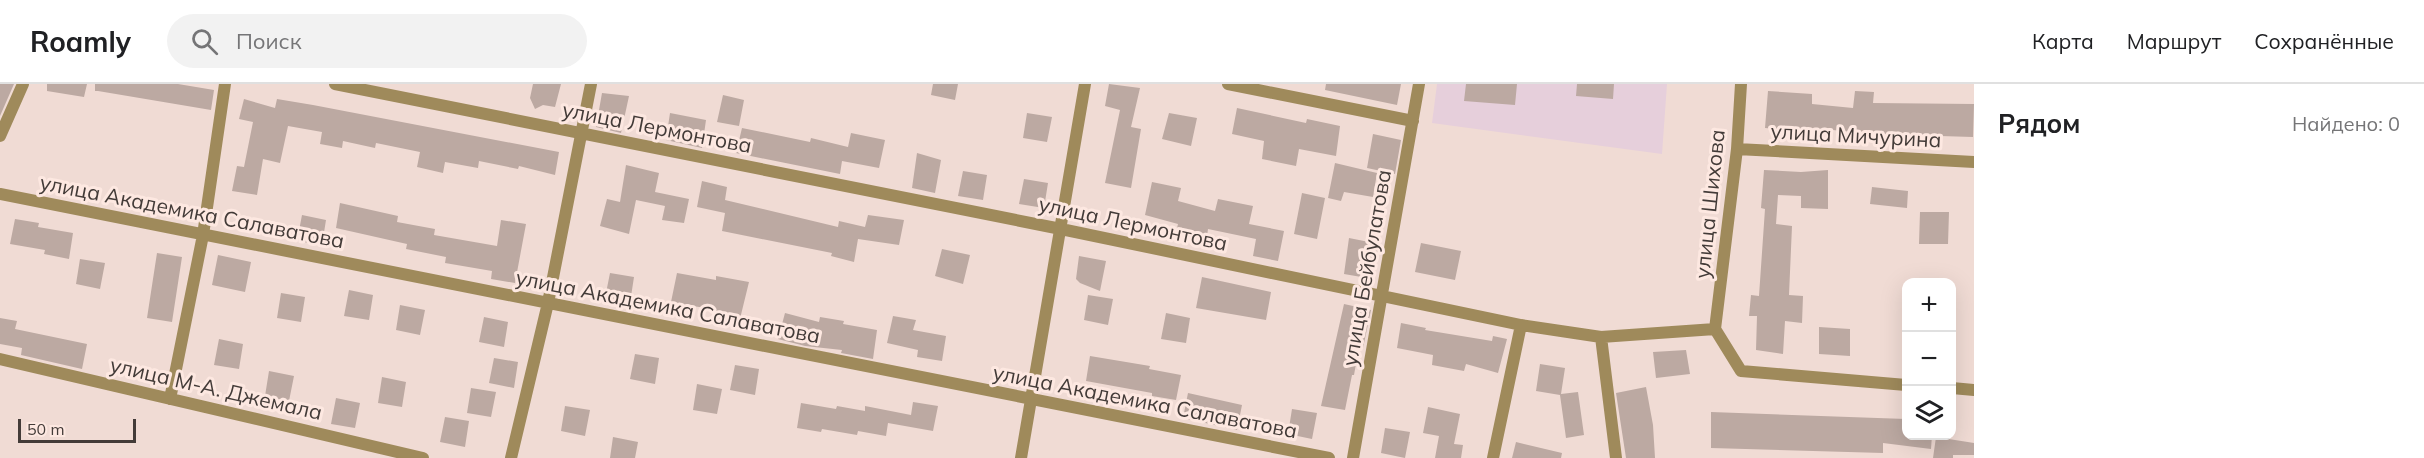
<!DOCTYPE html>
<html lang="ru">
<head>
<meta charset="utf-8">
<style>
  :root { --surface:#fff; --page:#f2f2f2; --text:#202124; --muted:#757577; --line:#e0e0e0 }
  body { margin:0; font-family:Mulish,sans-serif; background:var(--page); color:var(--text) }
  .controls { position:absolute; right:18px; bottom:18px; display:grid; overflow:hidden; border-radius:12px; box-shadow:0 6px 24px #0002 }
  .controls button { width:54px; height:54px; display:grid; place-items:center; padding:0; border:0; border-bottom:2px solid var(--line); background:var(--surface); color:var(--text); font:30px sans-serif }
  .scale { position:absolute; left:18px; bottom:15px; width:118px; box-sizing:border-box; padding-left:6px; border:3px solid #433b38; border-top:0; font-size:16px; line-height:21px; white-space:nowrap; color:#433b38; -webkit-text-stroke:4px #fde8e1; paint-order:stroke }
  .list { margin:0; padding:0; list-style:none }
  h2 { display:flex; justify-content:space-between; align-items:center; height:78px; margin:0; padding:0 24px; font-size:26px }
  h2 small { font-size:20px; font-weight:400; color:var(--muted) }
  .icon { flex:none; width:33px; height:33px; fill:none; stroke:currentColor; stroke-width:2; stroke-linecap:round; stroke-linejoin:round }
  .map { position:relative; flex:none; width:1974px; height:374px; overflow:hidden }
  header { display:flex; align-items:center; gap:36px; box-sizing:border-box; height:84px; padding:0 30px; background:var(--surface); border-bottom:2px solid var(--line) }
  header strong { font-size:28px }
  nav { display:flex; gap:33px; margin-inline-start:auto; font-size:21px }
  .search { width:420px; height:54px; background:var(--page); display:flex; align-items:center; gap:15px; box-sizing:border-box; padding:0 21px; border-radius:33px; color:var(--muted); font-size:22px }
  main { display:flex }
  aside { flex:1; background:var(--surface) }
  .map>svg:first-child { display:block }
  .education { fill:#e6cfdb }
  .building { fill:#bca9a2 }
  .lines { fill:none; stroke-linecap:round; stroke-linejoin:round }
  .minor { stroke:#9f8a5b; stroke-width:12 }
  .labels { text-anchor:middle; stroke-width:6; stroke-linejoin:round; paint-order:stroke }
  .street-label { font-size:21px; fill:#433b38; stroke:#fde8e1 }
</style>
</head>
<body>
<header>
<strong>Roamly</strong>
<div class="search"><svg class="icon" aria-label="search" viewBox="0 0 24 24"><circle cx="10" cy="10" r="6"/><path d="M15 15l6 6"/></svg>Поиск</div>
<nav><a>Карта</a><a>Маршрут</a><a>Сохранённые</a></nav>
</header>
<main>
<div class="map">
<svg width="1974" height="374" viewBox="0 0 1974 374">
  <rect width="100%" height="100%" fill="#f0dbd4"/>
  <path class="education" d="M1437,0h230l-5,70 -230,-31z"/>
  <path class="building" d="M0,0h14l-14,32z
    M47,0h40l-3,13 -37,-6z
    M95,0h83l36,6 -3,20 -113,-19h-3z
    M533,0h28l-6,23 -12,-2 -8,4 -5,-11z
    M933,0h25l-3,16 -24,-5z
    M1109,0l31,4 -9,39 10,2 -10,59 -26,-5 15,-73 -15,-4z
    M1326,0h75l-4,21 -72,-15z
    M1466,0h51l-2,21 -51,-4z
    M1577,0h37l-1,15 -37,-3z
    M1768,7l44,3v10l41,4 2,-17 19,1 -1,11 101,1 -1,33 -99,-3 -62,-6v4l-47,-4z
    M602,9l27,3 -8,37 -25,-6z
    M723,11l21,5 -5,26 -22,-4z
    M244,15l31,9 2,-9 36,6 246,47 -4,23 -36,-9 -1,3 -39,-8 -1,7 -33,-6 -2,11 -26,-6 3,-15 -44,-9 -1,5 -32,-7 -1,7 -22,-4 2,-12 -34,-6 -8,37 -17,-4 -6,36 -25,-4 5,-25 7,1 9,-45 -14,-3z
    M1237,24l69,15 1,-4 33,7 -4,30 -37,-7 -3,17 -34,-7 2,-18 -32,-7z
    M670,29l36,7 -4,28 -36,-8z
    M1027,29l25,4 -5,25 -24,-4z
    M1169,29l28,5 -6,28 -29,-7z
    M742,44l68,14 1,-4 37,9 3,-14 34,7 -6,28 -37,-7 -2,13 -104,-21z
    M1373,50l28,6 -6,34 -28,-6z
    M917,69l24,7 -6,33 -23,-5z
    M1335,79l42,10 -4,24 -29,-5 -3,9 -13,-3z
    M626,81l33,8 -4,19 34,7 -5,24 -22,-3 3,-14 -29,-6 -7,34 -29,-8 7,-27 13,3z
    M1764,86l37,2 27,-2v39l-27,-1v-12l-23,-1 -2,29 16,2 -3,69 14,1 -1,27 -17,-2 -2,33 -27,-4 1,-34h-8l2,-21 8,1 6,-87 -4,-1z
    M963,87l24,4 -4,25 -25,-4z
    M1024,95l24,4 -4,25 -25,-4z
    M702,97l25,6 -2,13 113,27 1,-6 26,6 3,-12 36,5 -5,25 -41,-6 -4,23 -23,-6 1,-3 -110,-22 3,-18 -28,-6z
    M1152,98l29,6 -3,13 37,10 3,-12 35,7 -4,18 35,7 -6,30 -25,-5 3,-17 -48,-10 -1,7 -30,-8 1,-4 -33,-9z
    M1872,103l36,4 -1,17 -37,-4z
    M1302,109l23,5 -8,41 -23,-5z
    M340,119l58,13 -1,6 38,7 -1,6 63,11 4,-26 25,4 -11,59 -24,-4 1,-8 -47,-8 1,-6 -40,-8 1,-5 -71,-16z
    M1920,128h29l-1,32h-29z
    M302,131l24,5 -4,25 -25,-4z
    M15,135l24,4 -1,4 35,6 -4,26 -25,-5 1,-4 -35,-6z
    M1349,154l30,6 -6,35 -29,-5z
    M1421,159l40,8 -6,29 -40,-8z
    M942,165l28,6 -7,29 -28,-8z
    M157,169l25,4 -10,65 -25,-4z
    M218,171l33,7 -6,30 -33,-7z
    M1079,172l27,5 -6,30 -20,-8 -4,-4z
    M80,175l25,4 -5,26 -24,-5z
    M610,189l24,4 -4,26 -25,-5z
    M677,189l39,7v-4l33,6 -11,45 -14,-3 -1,-4 -6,-2 -3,-9 -22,-3 -1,5 -12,-2 1,-6 -9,-1z
    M1202,193l69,15 -5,28 -70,-12z
    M349,206l24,5 -4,25 -25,-4z
    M281,209l24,4 -4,25 -24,-4z
    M1088,211l25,4 -5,26 -24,-5z
    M1344,220l27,6 -8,38 -4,-1 -5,28h-2l-7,35 -24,-4z
    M400,221l25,5 -5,25 -24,-5z
    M785,229l34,9 1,-5 24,4 -1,3 34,6 -4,29 -32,-6 1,-3 -37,-4 -27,-7z
    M1166,229l24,5 -4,25 -25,-4z
    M893,232l23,4 -3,10 33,6 -4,25 -25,-4 1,-7 -31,-7z
    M484,233l24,5 -4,25 -25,-5z
    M0,234l17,3 -2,8 72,15 -5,25 -61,-14 1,-7 -22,-4z
    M1401,239l25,5 -1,2 67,11 1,-5 14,3 -9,34 -32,-9 -2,7 -32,-6 1,-10 -36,-7z
    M1819,243l31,2v27l-31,-2z
    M219,255l24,5 -4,25 -25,-4z
    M1686,266l4,24 -34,4 -3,-26z
    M635,270l24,4 -4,26 -25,-5z
    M1090,272l60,10 -1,3 32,6 -5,25 -24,-4v-3l-66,-12z
    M494,274l24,4 -4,26 -25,-5z
    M1540,280l25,4 -4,26 17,-2 6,43 -18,3 -6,-43 -24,-4z
    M735,281l24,4 -4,26 -25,-5z
    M269,287l25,5 -5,25 -24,-5z
    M382,293l24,5 -4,25 -24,-4z
    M697,300l25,5 -5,25 -24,-4z
    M1646,303l7,38 2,33h-29l-10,-65z
    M471,304l25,4 -5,25 -24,-4z
    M1188,309l54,12 -5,25 -54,-12z
    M336,314l24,5 -5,25 -24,-4z
    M913,318l25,4 -5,25 -45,-8 -2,13 -28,-5 -1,4 -35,-6 -1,3 -24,-4 4,-25 35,6 1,-3 28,5v-5l46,9z
    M565,322l25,4 -5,26 -24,-5z
    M1428,323l32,7 -6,30 9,1 -2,13h-26l4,-22 -16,-3z
    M1292,325l25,4 -5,26 -24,-5z
    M1711,328l195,7v16h26l-1,14 -48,-6v10l-172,-5z
    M445,333l24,4 -4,26 -25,-5z
    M1385,344l25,4 -5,26 -24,-5z
    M613,353l25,5 -3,16h-25z
    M1936,353l38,6v12h-21v3h-20z
    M1516,358l46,11 -1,5h-49z"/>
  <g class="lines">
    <path class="minor" d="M335,0l726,145 460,96 80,12 114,-8
      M1228,0l185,37
      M0,52l23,-52
      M1737,65l237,13
      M0,110l1329,264
      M1715,245l22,-180 4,-65
      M1715,245l26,42 165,14
      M1601,253l15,121
      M0,275l423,99
      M1952,304l22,2
      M170,315l33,-164 22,-151
      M511,374l37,-155 43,-219
      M1021,374l64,-374
      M1353,374l66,-374
      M1493,374l28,-133"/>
  </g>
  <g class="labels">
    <g class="street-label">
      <text transform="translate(657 44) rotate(11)" y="7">улица Лермонтова</text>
      <text transform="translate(1856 52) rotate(3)" y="7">улица Мичурина</text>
      <text transform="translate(1710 120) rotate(-84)" y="7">улица Шихова</text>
      <text transform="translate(192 128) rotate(11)" y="7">улица Академика Салаватова</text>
      <text transform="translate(1133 140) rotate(12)" y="7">улица Лермонтова</text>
      <text transform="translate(1367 184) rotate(-80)" y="7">улица Бейбулатова</text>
      <text transform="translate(668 223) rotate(11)" y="7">улица Академика Салаватова</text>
      <text transform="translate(216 305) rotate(13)" y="7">улица М-А. Джемала</text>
      <text transform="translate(1145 318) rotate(11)" y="7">улица Академика Салаватова</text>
    </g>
  </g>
</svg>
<div class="controls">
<button>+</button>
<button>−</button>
<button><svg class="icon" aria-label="layers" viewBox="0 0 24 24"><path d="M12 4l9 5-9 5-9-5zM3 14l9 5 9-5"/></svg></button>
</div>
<div class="scale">50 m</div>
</div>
<aside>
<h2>Рядом<small>Найдено: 0</small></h2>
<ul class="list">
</ul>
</aside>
</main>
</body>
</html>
